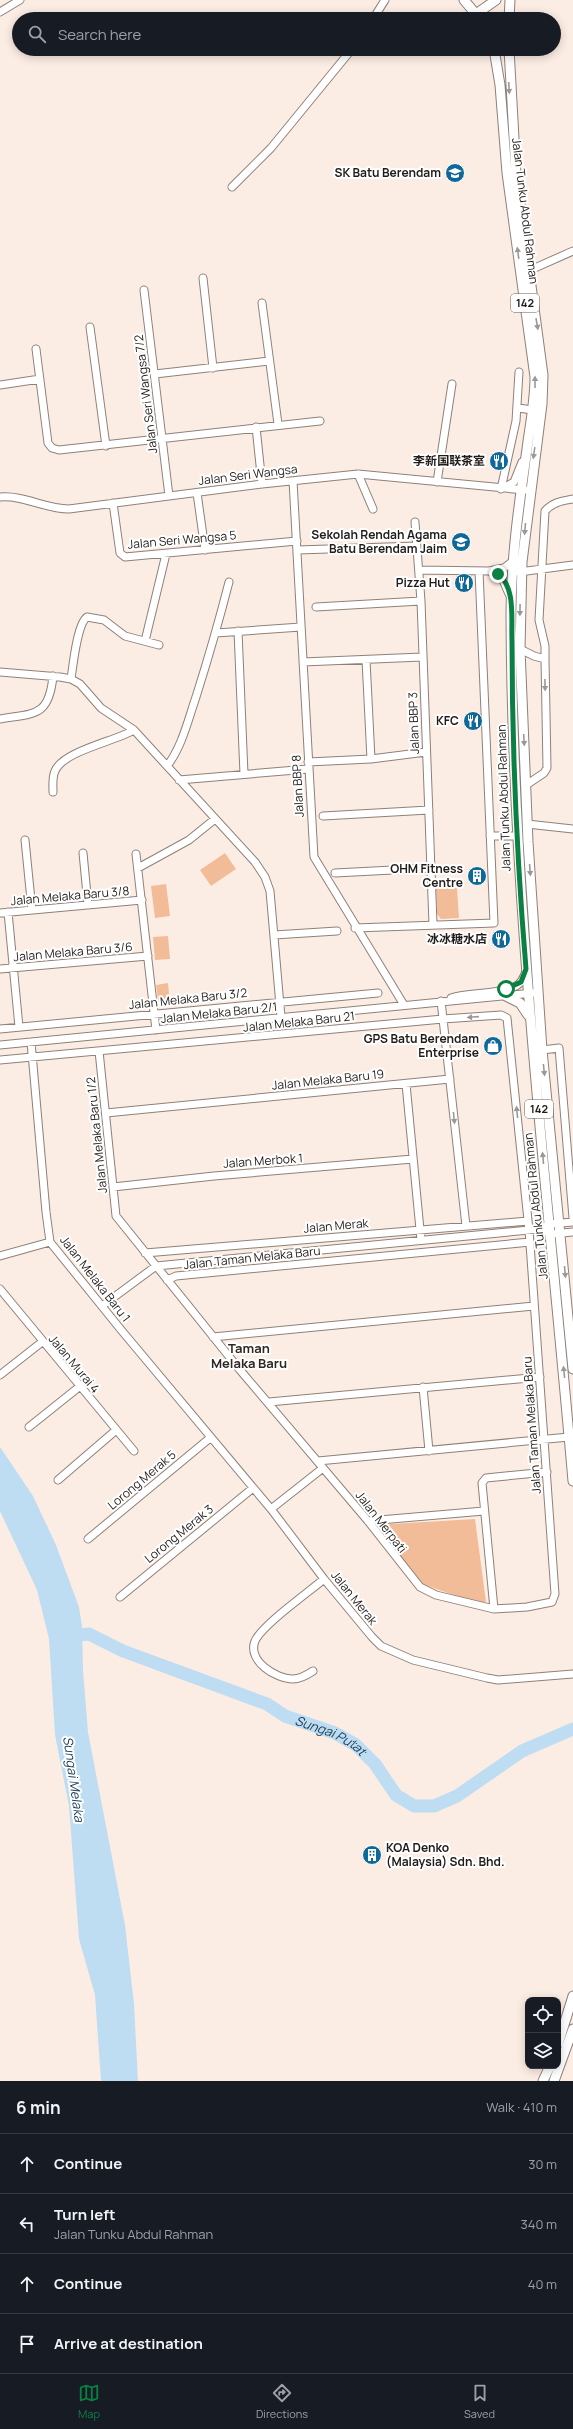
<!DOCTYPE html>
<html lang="en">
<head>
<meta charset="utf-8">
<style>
  :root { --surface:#171b24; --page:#242831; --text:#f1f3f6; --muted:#9ea1a6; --line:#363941; --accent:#0b8043 }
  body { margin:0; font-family:Manrope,"Noto Sans SC",sans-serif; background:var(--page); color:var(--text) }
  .controls { position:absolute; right:12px; bottom:12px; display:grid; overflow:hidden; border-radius:8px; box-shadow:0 2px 10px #0003 }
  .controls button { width:36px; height:36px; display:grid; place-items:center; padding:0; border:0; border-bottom:1px solid var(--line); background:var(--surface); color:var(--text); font:20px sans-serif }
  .stop { position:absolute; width:12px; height:12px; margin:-9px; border:3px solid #0b8043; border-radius:50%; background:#fff }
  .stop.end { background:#0b8043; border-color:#fff; box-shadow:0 1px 4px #0008 }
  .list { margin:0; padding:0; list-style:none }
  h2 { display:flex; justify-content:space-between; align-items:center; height:52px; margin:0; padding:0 16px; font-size:17px }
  h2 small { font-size:13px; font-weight:400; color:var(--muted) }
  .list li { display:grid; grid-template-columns:26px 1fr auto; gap:12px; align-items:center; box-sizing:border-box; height:60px; padding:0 16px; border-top:1px solid var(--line) }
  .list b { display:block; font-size:15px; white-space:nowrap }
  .list p { margin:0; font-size:13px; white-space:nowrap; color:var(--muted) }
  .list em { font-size:13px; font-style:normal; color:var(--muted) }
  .icon { flex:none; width:22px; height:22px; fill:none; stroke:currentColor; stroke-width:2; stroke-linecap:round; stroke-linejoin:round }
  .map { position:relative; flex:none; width:573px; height:2081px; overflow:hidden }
  .search { position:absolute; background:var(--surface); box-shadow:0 2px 10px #0003; left:12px; right:12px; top:12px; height:44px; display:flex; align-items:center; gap:10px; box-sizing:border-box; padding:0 14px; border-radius:22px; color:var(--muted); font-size:15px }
  .sheet { height:292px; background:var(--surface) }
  nav { display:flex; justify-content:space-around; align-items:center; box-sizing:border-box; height:56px; border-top:1px solid var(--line); background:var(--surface); font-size:11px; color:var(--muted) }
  nav a { display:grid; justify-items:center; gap:2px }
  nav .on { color:var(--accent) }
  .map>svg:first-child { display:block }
  .green { fill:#f3bc98 }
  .water { fill:#beddf3 }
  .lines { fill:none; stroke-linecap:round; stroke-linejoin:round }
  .river { stroke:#beddf3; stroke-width:13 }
  .minor-casing { stroke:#8e8179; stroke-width:9 }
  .major-casing { stroke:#8e8179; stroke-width:11 }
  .minor { stroke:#fff; stroke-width:7 }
  .major { stroke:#fff; stroke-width:9 }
  .oneway { fill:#9b9998 }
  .route { stroke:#0b8043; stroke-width:5 }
  .labels { text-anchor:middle; stroke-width:4; stroke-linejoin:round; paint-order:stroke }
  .shield { fill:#fff; stroke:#64605e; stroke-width:1 }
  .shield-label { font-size:11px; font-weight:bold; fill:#211c19 }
  .poi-label { font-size:12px; font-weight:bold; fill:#211c19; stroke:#fff; text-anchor:end }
  .street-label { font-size:12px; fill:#211c19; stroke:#fff }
  .neighbourhood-label { font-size:13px; font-weight:bold; fill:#312620; stroke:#fff }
  .water-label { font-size:13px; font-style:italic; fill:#193c53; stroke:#fff }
</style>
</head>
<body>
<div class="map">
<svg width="573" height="2081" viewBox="0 0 573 2081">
  <rect width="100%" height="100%" fill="#fcede4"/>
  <path class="green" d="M225,853l11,16 -25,17 -11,-16z
    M166,884l4,32 -15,2 -4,-32z
    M436,888h21l2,30 -18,1 -4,-5z
    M168,936l2,23 -15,1 -2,-23z
    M168,983l2,21 -11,2 -3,-21z
    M475,1519l11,83h-12l-55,-19 -45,-58z"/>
  <path class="water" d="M0,1447l33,49 23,49 23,62 3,19 1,44 5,62 37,193 9,79 4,77h-37l-6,-86 -16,-56 -10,-133 -14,-71 -6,-96 -12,-49 -37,-79z"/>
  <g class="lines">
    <path class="river" id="s1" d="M65,1636l24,-2 34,17 144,53 18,12 50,17 21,12 19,19 21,31 18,11h20l23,-10 65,-45 51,-22"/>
    <g class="minor-casing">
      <path id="minor" d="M0,12l20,-12
        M373,19l12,-19
        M232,187l39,-39 81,-99
        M528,271l45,-20
        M203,278l10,90
        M144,290l25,206
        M262,303l16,121
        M90,327l16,119
        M36,349l12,94 4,5 7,2 261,-29
        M155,374l114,-13
        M0,385l40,-6
        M518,408l15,2
        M256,427l6,57
        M358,474l15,35
        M293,481l21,376 90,148
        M437,482l15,-98
        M503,488l11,-6 8,-20
        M501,489l15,-68 3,-49
        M197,493l8,57
        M0,497c24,-2 45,12 69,12l193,-25 96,-10 167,16
        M113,503l7,50 5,4 172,-16
        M415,522l6,79 12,323
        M298,550l119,-4
        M419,570l70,1 15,-3 9,-7
        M491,572l11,6 7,16
        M519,572l54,-7
        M316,607l105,-6
        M238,631l6,143
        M216,633l85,-6
        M145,641l21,-87
        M520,649l14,7 11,3 2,109 -3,5 -18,12
        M545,659v-13l-6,-26 6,-109c8,-9 17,-10 28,-12
        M366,660l5,99
        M303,662l119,-5
        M0,672l60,5 11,2 9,5 21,24 33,22 121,132 10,15 5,14 11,126
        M71,679c2,-13 6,-55 16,-62l17,3 21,16 34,9
        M0,719c35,-6 49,-2 53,-43
        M308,762l63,-3 55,-7
        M167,766c15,-19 21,-46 29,-69 12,-38 23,-76 33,-115
        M179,780l129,-11
        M53,792c0,-6 -1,-15 2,-21 8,-20 61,-30 79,-41
        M323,816l106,-6
        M527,824l46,5
        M490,836h27
        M25,840l7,70
        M83,853l5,52
        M136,854l20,176
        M138,868l51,-28 26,-21
        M335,873l96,-5
        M8,912l11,115
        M0,913l142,-13
        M355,928l139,-5 -15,-352
        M274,935l63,-4
        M0,969l148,-13
        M451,998c19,-6 48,-3 65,-12 6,-3 8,-9 10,-15
        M441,1001l25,225
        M0,1029l378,-36
        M31,1042l15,170 4,30 72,89 149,178 53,70 48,58 9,9 32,14 74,18 11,2 75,-6
        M0,1045l533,-52
        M542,1050l17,-2 14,170
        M0,1060l443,-41 58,-4 6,3 22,212 26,364 -3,8 -25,5 -33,2 -58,-14 -16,-8 -52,-66 -128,-151 -124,-154 -17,-165
        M406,1084l15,156
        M106,1113l344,-34
        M113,1187l101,-11 199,-17
        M546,1232l5,2 22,-2
        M145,1253l383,-32
        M0,1256l50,-14
        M167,1280l9,-4 354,-34
        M0,1289l134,162
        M102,1306l54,-40 384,-37 10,-5 23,-2
        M213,1337l321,-31
        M0,1375l42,-33
        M423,1387l6,64
        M269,1402l271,-25
        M29,1427l50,-40
        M318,1461l251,-24
        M58,1480l57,-49
        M271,1509l52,-41
        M368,1521l116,-10
        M88,1539l122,-101
        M120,1597l133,-109
        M494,1609l-12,-126 4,-5 61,-6
        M313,1671c-6,4 -13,8 -20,8 -17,0 -46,-18 -38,-38 7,-16 54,-49 69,-62"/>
    </g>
    <g class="major-casing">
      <path id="major" d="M464,0l16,19
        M476,14l20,-14
        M509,19l1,-19
        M494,49l6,36 7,88 28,204c0,25 -5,48 -8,72 -8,55 -16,111 -16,166 1,290 37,577 62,866
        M509,49l7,125 27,201 -1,29 -20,158 -2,87 8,193 14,208 31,319
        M506,996l14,7 8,12
        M558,2044l15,-48
        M543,2081l7,-15
        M554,2081l19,-52"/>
    </g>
    <use href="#minor" class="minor"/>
    <use href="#major" class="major"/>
  </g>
  <defs><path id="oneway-solid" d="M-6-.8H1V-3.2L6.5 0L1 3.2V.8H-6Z"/></defs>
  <g class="oneway">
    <use href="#oneway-solid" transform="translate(509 88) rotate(87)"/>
    <use href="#oneway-solid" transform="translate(518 253) rotate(-98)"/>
    <use href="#oneway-solid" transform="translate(537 324) rotate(80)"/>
    <use href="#oneway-solid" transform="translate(535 382) rotate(-90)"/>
    <use href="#oneway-solid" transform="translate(534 453) rotate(98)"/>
    <use href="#oneway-solid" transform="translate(525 529) rotate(95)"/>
    <use href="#oneway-solid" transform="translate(520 610) rotate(91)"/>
    <use href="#oneway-solid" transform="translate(545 685) rotate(89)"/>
    <use href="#oneway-solid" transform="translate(524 740) rotate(87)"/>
    <use href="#oneway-solid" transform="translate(530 870) rotate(86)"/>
    <use href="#oneway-solid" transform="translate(473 1017) rotate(176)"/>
    <use href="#oneway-solid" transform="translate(544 1070) rotate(84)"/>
    <use href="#oneway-solid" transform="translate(517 1112) rotate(-96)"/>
    <use href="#oneway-solid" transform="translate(454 1118) rotate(84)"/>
    <use href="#oneway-solid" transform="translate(543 1158) rotate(-95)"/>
    <use href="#oneway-solid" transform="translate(565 1272) rotate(85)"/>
    <use href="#oneway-solid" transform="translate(564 1372) rotate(-96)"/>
  </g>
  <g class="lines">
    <path class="route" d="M498,574c18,13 13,46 14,66 0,110 5,220 14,329l-5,13 -15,7"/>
  </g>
  <defs>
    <g id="school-disc" transform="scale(1)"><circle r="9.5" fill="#0e6898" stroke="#fff"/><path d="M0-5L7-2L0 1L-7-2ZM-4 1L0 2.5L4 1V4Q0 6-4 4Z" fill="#fff"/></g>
    <g id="restaurant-disc" transform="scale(1)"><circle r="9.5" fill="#0e6898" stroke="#fff"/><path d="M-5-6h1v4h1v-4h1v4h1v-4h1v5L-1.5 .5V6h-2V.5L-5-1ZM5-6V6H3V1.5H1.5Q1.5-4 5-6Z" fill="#fff"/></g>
    <g id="building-disc" transform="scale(1)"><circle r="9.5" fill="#0e6898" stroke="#fff"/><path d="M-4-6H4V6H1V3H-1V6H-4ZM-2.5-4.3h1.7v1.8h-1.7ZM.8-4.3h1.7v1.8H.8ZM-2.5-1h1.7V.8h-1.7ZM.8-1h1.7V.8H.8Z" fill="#fff"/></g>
    <g id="shop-disc" transform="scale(1)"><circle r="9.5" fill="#0e6898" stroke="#fff"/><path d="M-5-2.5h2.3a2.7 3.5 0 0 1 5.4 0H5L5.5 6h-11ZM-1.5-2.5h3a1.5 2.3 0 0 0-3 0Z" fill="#fff"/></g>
  </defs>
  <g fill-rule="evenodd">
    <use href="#school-disc" x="455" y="173"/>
    <use href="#restaurant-disc" x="499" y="461"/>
    <use href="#school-disc" x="461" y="542"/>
    <use href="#restaurant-disc" x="464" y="583"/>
    <use href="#restaurant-disc" x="473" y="721"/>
    <use href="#building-disc" x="477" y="876"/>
    <use href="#restaurant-disc" x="501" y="939"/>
    <use href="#shop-disc" x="493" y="1046"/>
    <use href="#building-disc" x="372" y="1855"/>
  </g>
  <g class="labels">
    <g class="shield">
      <rect x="511" y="294" width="28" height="18" rx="3"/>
      <rect x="525" y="1100" width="28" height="18" rx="3"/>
    </g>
    <g class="shield-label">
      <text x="525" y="307">142</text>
      <text x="539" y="1113">142</text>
    </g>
    <g class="poi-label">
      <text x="441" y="177">SK Batu Berendam</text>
      <text x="485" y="465">李新国联茶室</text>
      <text x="447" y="539">Sekolah Rendah Agama<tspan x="447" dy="14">Batu Berendam Jaim</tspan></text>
      <text x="450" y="587">Pizza Hut</text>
      <text x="459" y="725">KFC</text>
      <text x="463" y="873">OHM Fitness<tspan x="463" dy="14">Centre</tspan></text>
      <text x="487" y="943">冰冰糖水店</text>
      <text x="479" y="1043">GPS Batu Berendam<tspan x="479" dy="14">Enterprise</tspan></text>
      <text x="386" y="1852" text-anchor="start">KOA Denko<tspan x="386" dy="14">(Malaysia) Sdn. Bhd.</tspan></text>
    </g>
    <g class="street-label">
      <text transform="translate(525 211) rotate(83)" y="4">Jalan Tunku Abdul Rahman</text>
      <text transform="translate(146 394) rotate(-97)" y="4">Jalan Seri Wangsa 7/2</text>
      <text transform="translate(248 475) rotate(-7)" y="4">Jalan Seri Wangsa</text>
      <text transform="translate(182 540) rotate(-5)" y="4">Jalan Seri Wangsa 5</text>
      <text transform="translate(414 723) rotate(-92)" y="4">Jalan BBP 3</text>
      <text transform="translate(298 786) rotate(-93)" y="4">Jalan BBP 8</text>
      <text transform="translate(504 798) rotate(-92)" y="4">Jalan Tunku Abdul Rahman</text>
      <text transform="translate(70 896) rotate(-5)" y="4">Jalan Melaka Baru 3/8</text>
      <text transform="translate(73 952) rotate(-5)" y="4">Jalan Melaka Baru 3/6</text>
      <text transform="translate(188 999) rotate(-6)" y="4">Jalan Melaka Baru 3/2</text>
      <text transform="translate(219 1013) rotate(-6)" y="4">Jalan Melaka Baru 2/1</text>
      <text transform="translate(299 1022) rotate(-6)" y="4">Jalan Melaka Baru 21</text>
      <text transform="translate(328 1080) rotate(-6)" y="4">Jalan Melaka Baru 19</text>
      <text transform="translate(97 1135) rotate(-96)" y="4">Jalan Melaka Baru 1/2</text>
      <text transform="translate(263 1161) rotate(-4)" y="4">Jalan Merbok 1</text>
      <text transform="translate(536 1206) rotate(-96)" y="4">Jalan Tunku Abdul Rahman</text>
      <text transform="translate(336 1226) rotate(-5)" y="4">Jalan Merak</text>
      <text transform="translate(252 1258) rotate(-6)" y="4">Jalan Taman Melaka Baru</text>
      <text transform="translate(95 1279) rotate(52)" y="4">Jalan Melaka Baru 1</text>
      <text transform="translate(74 1364) rotate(50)" y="4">Jalan Murai 4</text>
      <text transform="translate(532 1425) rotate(-94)" y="4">Jalan Taman Melaka Baru</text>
      <text transform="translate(142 1480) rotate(-40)" y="4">Lorong Merak 5</text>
      <text transform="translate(381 1522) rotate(52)" y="4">Jalan Merpati</text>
      <text transform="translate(179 1534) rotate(-39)" y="4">Lorong Merak 3</text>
      <text transform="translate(354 1598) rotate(51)" y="4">Jalan Merak</text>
    </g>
    <g class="neighbourhood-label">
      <text x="249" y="1353">Taman<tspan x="249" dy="15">Melaka Baru</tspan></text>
    </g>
    <g class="water-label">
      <text dy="5" stroke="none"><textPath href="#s1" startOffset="287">Sungai Putat</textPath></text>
      <text transform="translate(74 1779) rotate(82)" y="5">Sungai Melaka</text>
    </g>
  </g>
</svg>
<div class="controls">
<button><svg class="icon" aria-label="locate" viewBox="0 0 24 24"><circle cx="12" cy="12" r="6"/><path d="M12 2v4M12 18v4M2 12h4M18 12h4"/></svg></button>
<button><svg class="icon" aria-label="layers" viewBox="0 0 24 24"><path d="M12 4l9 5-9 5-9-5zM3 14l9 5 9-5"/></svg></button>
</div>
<div class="stop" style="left:506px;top:989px"></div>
<div class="stop end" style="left:498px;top:574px"></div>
<div class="search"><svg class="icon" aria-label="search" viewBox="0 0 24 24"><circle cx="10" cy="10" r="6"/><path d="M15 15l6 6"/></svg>Search here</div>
</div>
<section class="sheet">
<h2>6 min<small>Walk · 410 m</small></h2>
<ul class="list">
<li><svg class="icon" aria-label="ahead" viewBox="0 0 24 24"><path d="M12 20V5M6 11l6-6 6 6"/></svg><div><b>Continue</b></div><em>30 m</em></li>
<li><svg class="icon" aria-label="left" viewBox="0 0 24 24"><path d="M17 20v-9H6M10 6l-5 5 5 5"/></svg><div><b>Turn left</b><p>Jalan Tunku Abdul Rahman</p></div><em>340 m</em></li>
<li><svg class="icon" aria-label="ahead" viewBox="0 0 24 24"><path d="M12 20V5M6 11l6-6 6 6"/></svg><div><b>Continue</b></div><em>40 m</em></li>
<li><svg class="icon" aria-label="arrive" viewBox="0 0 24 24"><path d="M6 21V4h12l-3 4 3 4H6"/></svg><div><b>Arrive at destination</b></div></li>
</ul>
</section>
<nav>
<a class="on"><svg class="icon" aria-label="map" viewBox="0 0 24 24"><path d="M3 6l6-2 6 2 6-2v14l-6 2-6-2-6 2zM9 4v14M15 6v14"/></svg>Map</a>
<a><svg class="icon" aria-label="directions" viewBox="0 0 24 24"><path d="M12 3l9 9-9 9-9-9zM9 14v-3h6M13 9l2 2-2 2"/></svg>Directions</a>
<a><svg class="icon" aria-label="saved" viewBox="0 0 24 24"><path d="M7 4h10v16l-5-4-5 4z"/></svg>Saved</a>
</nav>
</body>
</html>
